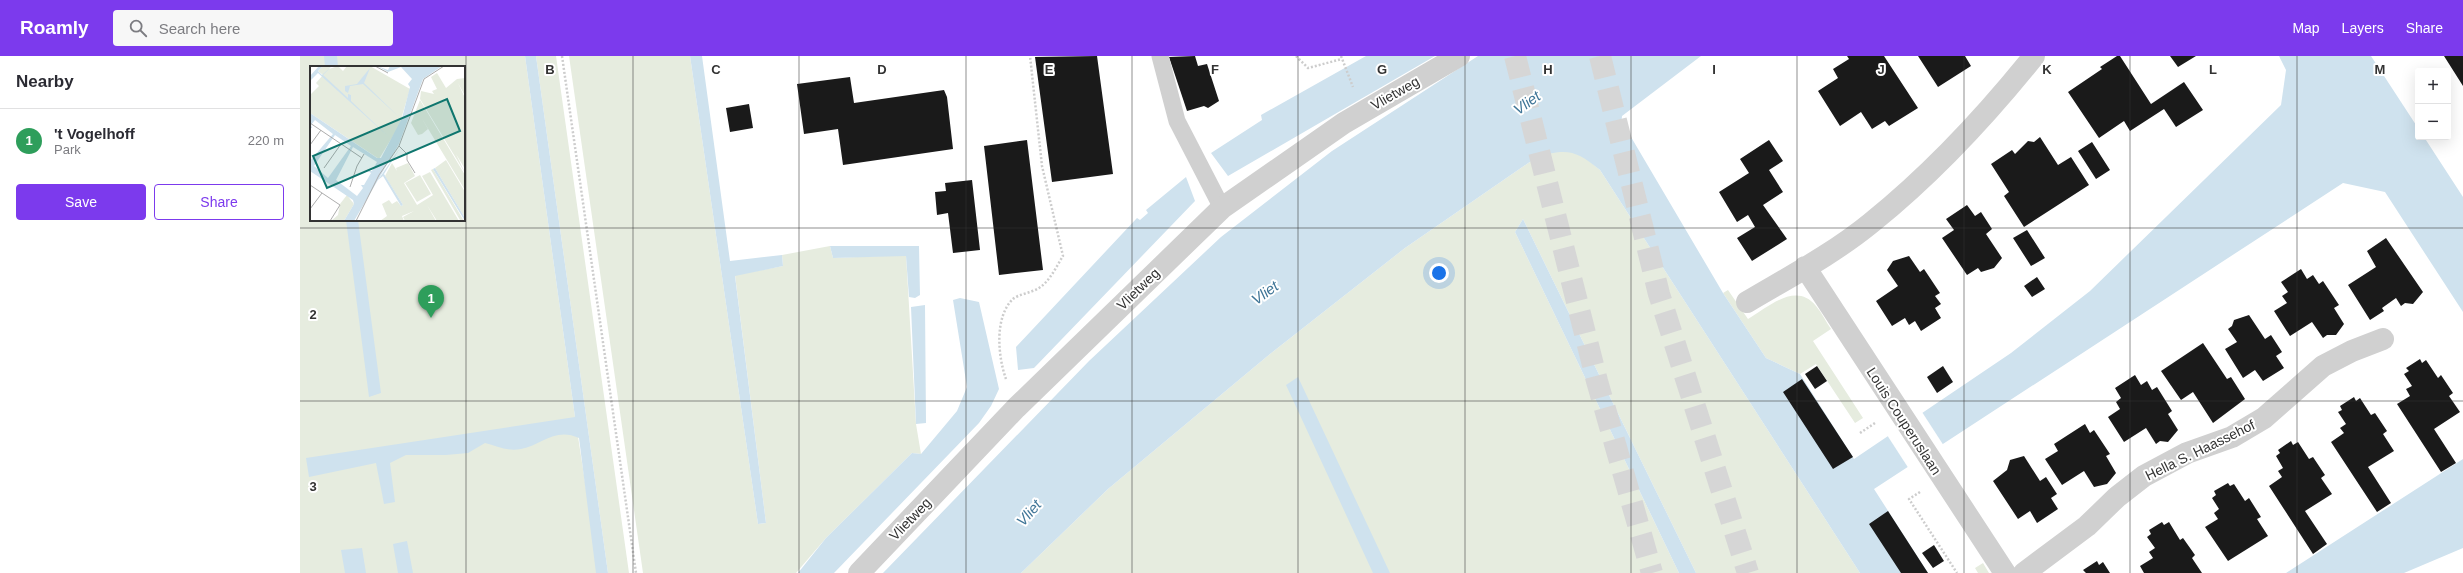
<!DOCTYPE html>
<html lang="en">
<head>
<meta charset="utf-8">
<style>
  :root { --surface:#fff; --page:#f7f7f7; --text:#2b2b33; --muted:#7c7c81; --line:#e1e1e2; --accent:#7c3aed }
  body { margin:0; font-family:Helvetica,sans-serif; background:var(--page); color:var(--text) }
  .controls { position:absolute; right:12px; top:12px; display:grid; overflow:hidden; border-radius:4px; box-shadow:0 4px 16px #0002 }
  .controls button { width:36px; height:36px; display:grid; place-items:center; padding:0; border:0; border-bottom:1px solid var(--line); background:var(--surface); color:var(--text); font:20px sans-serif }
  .you { position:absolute; left:1139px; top:217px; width:14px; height:14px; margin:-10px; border:3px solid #fff; border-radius:50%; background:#1a73e8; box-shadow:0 0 0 6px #1a73e833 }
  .badge { display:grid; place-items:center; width:26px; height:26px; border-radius:50%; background:var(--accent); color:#fff; font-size:13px; font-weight:700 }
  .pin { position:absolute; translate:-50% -33px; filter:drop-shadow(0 1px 2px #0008) }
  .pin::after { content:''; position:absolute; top:21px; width:14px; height:12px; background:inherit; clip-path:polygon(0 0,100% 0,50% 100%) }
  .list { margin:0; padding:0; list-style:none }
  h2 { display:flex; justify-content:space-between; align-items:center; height:52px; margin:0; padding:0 16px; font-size:17px }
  h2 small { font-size:13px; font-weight:400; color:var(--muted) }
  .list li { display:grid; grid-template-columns:26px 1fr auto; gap:12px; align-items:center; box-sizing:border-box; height:64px; padding:0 16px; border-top:1px solid var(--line) }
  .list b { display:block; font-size:15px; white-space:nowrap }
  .list p { margin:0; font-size:13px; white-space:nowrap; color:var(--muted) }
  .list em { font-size:13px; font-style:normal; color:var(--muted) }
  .actions { display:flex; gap:8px; padding:12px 16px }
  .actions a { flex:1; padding:9px 0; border:1px solid var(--accent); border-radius:4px; text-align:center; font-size:14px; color:var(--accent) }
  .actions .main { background:var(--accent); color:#fff }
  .icon { flex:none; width:22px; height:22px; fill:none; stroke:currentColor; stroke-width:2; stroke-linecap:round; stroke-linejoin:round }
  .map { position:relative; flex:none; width:2163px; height:517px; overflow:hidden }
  header { display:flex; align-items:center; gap:24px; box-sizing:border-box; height:56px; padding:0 20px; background:var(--accent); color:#fff }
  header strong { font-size:19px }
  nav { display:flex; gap:22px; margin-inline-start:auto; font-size:14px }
  .search { width:280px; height:36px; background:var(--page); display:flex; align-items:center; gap:10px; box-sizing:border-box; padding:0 14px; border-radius:4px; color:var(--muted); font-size:15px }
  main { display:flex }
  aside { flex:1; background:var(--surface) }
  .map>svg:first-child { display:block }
  .green { fill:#e6ecdf; fill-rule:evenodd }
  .water { fill:#cfe2ee }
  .pier { fill:#fff }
  .building { fill:#1a1a1a }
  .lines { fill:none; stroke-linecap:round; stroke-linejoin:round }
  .trunk-tunnel { stroke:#d6d6d6; stroke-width:22; stroke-dasharray:22 11; stroke-linecap:butt }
  .path { stroke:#cdcdcd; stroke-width:2.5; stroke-dasharray:2 2; stroke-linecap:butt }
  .service { stroke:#d0d0d0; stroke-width:17 }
  .minor { stroke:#d0d0d0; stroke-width:22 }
  .grid { fill:none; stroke:#333; stroke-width:1; stroke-opacity:0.55 }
  .labels { text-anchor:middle; stroke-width:4; stroke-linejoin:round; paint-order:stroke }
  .street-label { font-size:14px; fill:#333; stroke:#fff }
  .water-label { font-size:15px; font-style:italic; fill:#3f7597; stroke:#fff }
  .inset-road { fill:none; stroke:#adadad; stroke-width:1 }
  .view { fill:#0f766e; fill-opacity:0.15; stroke:#0f766e; stroke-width:2 }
  .inset-edge { fill:none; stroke:#333; stroke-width:2 }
  .grid-label { font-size:13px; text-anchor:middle; font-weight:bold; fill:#333; stroke:#fff; stroke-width:4; stroke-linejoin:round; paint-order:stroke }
</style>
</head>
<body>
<header>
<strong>Roamly</strong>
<div class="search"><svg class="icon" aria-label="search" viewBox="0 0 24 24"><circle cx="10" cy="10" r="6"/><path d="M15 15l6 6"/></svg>Search here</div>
<nav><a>Map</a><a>Layers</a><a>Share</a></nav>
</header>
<main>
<aside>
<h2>Nearby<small></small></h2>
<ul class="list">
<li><span class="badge" style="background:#2e9e5b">1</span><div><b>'t Vogelhoff</b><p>Park</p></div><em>220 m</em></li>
</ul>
<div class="actions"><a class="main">Save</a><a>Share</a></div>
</aside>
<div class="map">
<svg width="2163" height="517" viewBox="0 0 2163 517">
  <rect width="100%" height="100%" fill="#fff"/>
  <path class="green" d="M0,0h225l50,361 24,156h-299zM11,11h153v153h-153z
    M236,0h20l73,517h-21z
    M269,0h121l68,468 8,-1 -31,-248 48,-9 -1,-11 48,-9 3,12 73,-3 10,169 5,30 -9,-1 -86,85 -30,35h-153z
    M1268,95l14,4 18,15 260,403h-164l-173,-354 -8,13 164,341h-658l87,-84 162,-135 135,-106 132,-91 16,-5z
    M1428,234l20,29c20,-12 48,-38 68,-13 6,7 10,16 15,23l-18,12 50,77 -8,5 -39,-59 -16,10 -34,-16 -43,-65z
    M1683,507l6,10h-11l-3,-5z"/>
  <path class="water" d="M24,0h13l1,11h-13z
    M225,0h11l72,517h-12l-17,-135c-24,-11 -37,7 -58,11 -13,3 -24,-3 -36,-6l-17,10 -22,2h-40l-16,8 5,39 -11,2 -8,-41 -67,14 -3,-19 269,-41z
    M390,0h12l28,205 52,-6 1,11 -48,10 31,247 -8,1z
    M1066,0h69l-207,120 -17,-23 51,-33 -1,-5z
    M1178,0h223l-79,60 -1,11 10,10 92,156 43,65 34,16 54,85 157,-106 79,-62 191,-186 5,-35 -7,-14h92l47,72v9h6l39,60v115l-78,-120 -42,-9 -469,306 54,84h-68l-260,-403c-24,-20 -33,-22 -63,-13l-132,91 -135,106 -162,135 -87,84h-138l206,-212 132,-124 111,-86z
    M886,121l9,24 -161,167 -16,2 -2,-23 121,-129 3,2 8,-7 -2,-3z
    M1223,163l173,354h-17l-164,-341z
    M46,164h12l23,173 -12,4z
    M530,190h89l1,49 -5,3 -6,-1 -3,-41 -73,2z
    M660,242l19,4 20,87 -8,17 -12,17 -145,150h-36l28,-35 86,-85 9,1 36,-43 10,-24 -14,-87z
    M625,249l1,118 -10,1 -5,-117z
    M998,321l92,196h-17l-87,-188z
    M2163,403v89l-59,25h-118z
    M107,485l6,32h-15l-5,-29z
    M62,492l4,25h-21l-4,-23z"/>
  <path class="pier" d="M1622,356l22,34 -35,23 -22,-34z"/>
  <path class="building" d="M797,0l16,118 -61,8 -17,-125z
    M895,0l3,10 9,-2 12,37 -11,7 -4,-2 -17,5 -18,-54z
    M1547,0h37l34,52 -29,18 -4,-5 -13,8 -11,-17 -21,14 -22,-35 20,-13 -5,-9 16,-10z
    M1618,0h47l6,10 -33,21z
    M1817,0h3l31,48 33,-22 19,28 -27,17 -12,-18 -34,22 -6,-10 -25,17 -31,-46 34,-23 -2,-2z
    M1870,0h26l-18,11z
    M2144,0h19v30z
    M550,21l4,26 90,-13 3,7 6,52 -110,16 -5,-36 -34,5 -7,-50z
    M449,48l4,24 -23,4 -4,-24z
    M1740,81l18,28 13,-8 18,28 -65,42 -20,-31 5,-4 -18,-28 21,-14 3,4 13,-13 6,1z
    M727,84l16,130 -44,5 -15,-129z
    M1469,84l14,21 -14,9 14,22 -20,13 24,34 -35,22 -15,-23 18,-11 -7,-12 -11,7 -18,-30 30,-19 -9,-14z
    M1792,86l18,28 -14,9 -18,-28z
    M672,124l8,70 -27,3 -5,-40 -11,2 -2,-23 11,-1 -1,-8z
    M1667,149l8,11 6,-4 11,17 -6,5 16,24 -8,10 -13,4 -3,-4 -11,7 -25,-37 12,-8 -8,-11z
    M1727,174l18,28 -14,8 -18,-28z
    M2086,182l37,54 -10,12 -8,-1 -4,3 -5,-8 -14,10 2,3 -14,9 -22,-35 28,-18 -9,-16z
    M1609,200l11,16 4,-3 16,24 -5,3 6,8 -6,4 6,10 -20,13 -6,-10 -6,4 -4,-7 -13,8 -16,-25 22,-15 -11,-16 6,-9z
    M2001,213l6,10 6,-4 6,9 4,-3 16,24 -5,3 10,16 -8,11h-9l-4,3 -11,-16 -22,14 -16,-25 13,-8 -5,-7 6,-4 -7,-10z
    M1737,221l8,12 -13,8 -8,-11z
    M1949,259l16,24 6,-4 11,17 -6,4 8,12 -21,13 -8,-11 -12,8 -18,-29 12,-7 -9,-13 4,-3 2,-6z
    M1903,287l24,36 4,-2 14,22 -32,24 -20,-31 -12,8 -20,-29z
    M2120,303l2,4 4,-3 12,18 3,-3 12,18 -4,3 11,16 -26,17 22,34 -15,9 -44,-68 13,-8 -4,-7 6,-3 -8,-12 5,-3 -3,-3z
    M1517,310l10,15 -12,8 -10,-15z
    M1643,310l10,16 -16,11 -10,-16z
    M1835,319l6,10 6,-4 5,9 5,-3 15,24 -4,3 10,16 -10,12 -8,-1 -4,3 -10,-16 -22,14 -16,-25 12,-8 -4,-7 5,-4 -6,-10z
    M1502,323l51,78 -20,12 -50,-77z
    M2054,341l2,4 4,-3 11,17 4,-2 12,18 -4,3 11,17 -26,16 23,36 -14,9 -46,-70 13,-9 -4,-5 6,-4 -8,-12 4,-2 -2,-4z
    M1785,368l5,9 4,-3 16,24 -4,2 10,17 -9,11 -13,3 -10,-16 -22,14 -17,-26 13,-8 -4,-7z
    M1991,385l2,4 5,-3 11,17 4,-2 12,18 -4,3 11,16 -27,17 22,33 -14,10 -44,-68 13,-9 -4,-6 5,-3 -7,-12 4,-3 -2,-3z
    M1724,400l16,25 6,-4 11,17 -6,4 7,11 -21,14 -7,-12 -12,8 -25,-38 14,-11 3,-10z
    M1928,427l2,3 4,-2 11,17 4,-3 12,19 -4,2 11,17 -40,25 -23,-34 13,-8 -4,-6 5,-4 -7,-11 4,-3 -2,-4z
    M1588,455l40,62h-27l-32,-49z
    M1862,466l2,3 5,-3 11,18 3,-2 12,17 -3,3 10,15h-58l-4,-7 13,-8 -4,-6 6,-4 -8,-11 4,-3 -2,-4z
    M1634,489l10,16 -11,7 -11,-15z
    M1797,505l2,4 4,-3 7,11h-24l-3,-3z"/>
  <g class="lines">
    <path class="trunk-tunnel" d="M1215,0l82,325 55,192
      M1300,0l59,238 89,279"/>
    <path class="path" d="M262,0l74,517
      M996,0l12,12 34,-9
      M1041,0l12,31
      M706,323c-8,-22 -12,-62 7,-80 6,-5 18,-6 26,-11 11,-7 17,-21 24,-32l-21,-90 -12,-110
      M1560,377l15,-10
      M1620,436l-11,7 48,74"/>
    <path class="service" d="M860,0l17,65 45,87"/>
    <path class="minor" d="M1505,211l200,306
      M1447,246c42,-25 86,-48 124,-79 61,-49 114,-106 163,-167
      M559,517l157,-165 206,-200 122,-85 115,-67
      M1724,517l63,-47 30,-29 27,-21 43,-23 45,-16 32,-19 59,-52 29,-15 31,-12"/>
  </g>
  <path class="grid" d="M166,0v517M333,0v517M499,0v517M666,0v517M832,0v517M998,0v517M1165,0v517M1331,0v517M1497,0v517M1664,0v517M1830,0v517M1997,0v517M0,172h2163M0,345h2163"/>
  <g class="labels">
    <g class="street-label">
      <text transform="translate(1095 37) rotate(-30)" y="5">Vlietweg</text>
      <text transform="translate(838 233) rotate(-44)" y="5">Vlietweg</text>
      <text transform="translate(1604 365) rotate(57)" y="5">Louis Couperuslaan</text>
      <text transform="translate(1900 394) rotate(-26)" y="5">Hella S. Haassehof</text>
      <text transform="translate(610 463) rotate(-46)" y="5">Vlietweg</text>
    </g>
    <g class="water-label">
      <text transform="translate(1227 47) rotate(-36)" y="5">Vliet</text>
      <text transform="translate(965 237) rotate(-36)" y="5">Vliet</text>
      <text transform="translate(729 457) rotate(-49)" y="5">Vliet</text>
    </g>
  </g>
  <g transform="translate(10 10)">
    <rect width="155" height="155" fill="#fff"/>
    <path d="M13,0h8l-2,3 9,-3 5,5 4,-5h23l40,23 -11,37 -20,33 -69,-46v-18l9,-9 -3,-3 7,-8 -5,-4zM127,7l9,15 11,-9 8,-1v18l-7,-13 7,15v71l-9,-15 9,19 -45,-74 1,-8 13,3 -2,-3 5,-2 -6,-12zM110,34l45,75v15l-44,-73 7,12 -6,5 -4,1 -7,-12zM136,94l19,32v26l-30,-50zM82,97l5,8 -1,-3 12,-5 7,13 -11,7 13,22 16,-10 -11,-19 8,-4 29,49h-22l-10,-16 9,16h-31l-2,-4 11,-6 -12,5 2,5h-24l7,-5 -5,-12 7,-4 3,4 5,-3 4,5 2,-1 -18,-29zM123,103l31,52 -4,-1 -29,-50zM110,109l11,19 -14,8 -12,-19zM37,129l7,9 -10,17h-13l7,-6 2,-11z" fill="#e6ecdf"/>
    <path d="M9,0h4l-5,5 4,4 10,-9 -9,9 25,23v-4l3,1v6l39,37 -72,-65 -8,8v-5zM67,0l11,4 2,-4h52l-19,13 -24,65 -45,77h-10l10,-17 -1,-4 -43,-29v-10l23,-27 -18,-14 -4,5 1,3h-2v-15l67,45h4l21,-40 8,-31 -2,-3 4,-5 -11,-12 -13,5zM25,69l16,11 -23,32 -14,-12zM43,81l24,15 -5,9h-4l3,2 -7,12h-3l2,3 -6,8 -21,-16zM60,2l-6,15 35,34 -36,-33 -13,2 -2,7 -3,-2v-5l12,-2zM90,82l-16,26 19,31 -2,1 -18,-30 -5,4zM125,102l30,50v3l-32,-52z" fill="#cfe2ee" fill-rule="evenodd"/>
    <path class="inset-road" d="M65,0l13,7M0,57l52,35M0,79l11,-15M89,80l8,8v6l8,13M14,102l17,-24M0,119l30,20 -10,16M40,121l7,-21 7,-12M0,143l12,-16M46,155l23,-46 20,-29 25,-67 20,-13"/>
    <path class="view" d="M137,33l13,32 -133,57 -14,-32z"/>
    <rect width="155" height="155" class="inset-edge"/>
  </g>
  <g class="grid-label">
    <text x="250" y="18">B</text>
    <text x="416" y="18">C</text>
    <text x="582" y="18">D</text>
    <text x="749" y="18">E</text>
    <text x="915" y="18">F</text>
    <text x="1082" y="18">G</text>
    <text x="1248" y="18">H</text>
    <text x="1414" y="18">I</text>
    <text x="1581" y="18">J</text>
    <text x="1747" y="18">K</text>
    <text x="1913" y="18">L</text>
    <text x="2080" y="18">M</text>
    <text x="13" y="263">2</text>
    <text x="13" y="435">3</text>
  </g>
</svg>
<div class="controls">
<button>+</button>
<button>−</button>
</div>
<div class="you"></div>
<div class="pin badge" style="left:131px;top:262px;background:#2e9e5b">1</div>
</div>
</main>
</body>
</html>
